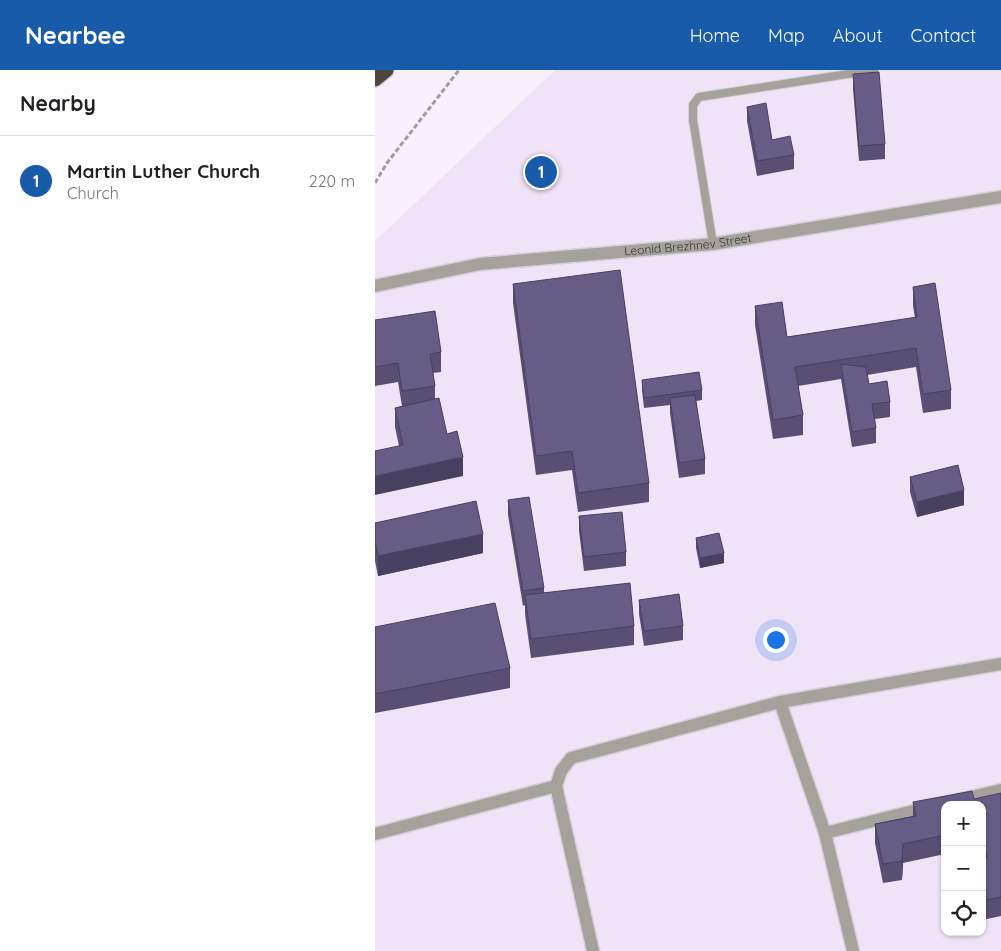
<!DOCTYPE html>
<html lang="en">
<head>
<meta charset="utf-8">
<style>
  :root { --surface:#fff; --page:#f2f2f2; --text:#202124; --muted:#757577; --line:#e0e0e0; --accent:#195bab }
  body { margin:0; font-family:Quicksand,sans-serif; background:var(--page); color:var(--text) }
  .controls { position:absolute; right:15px; bottom:15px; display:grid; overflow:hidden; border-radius:10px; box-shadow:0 1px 4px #0004 }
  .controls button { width:45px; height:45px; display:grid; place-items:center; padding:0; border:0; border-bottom:1px solid var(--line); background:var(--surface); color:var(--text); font:25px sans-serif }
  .you { position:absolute; left:400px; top:569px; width:18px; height:18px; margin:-12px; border:4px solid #fff; border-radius:50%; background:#1a73e8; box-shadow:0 0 0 8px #1a73e833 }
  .badge { display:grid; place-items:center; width:32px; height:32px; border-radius:50%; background:var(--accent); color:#fff; font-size:16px; font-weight:700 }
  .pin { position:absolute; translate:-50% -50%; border:2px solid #fff; box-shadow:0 1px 5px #0006 }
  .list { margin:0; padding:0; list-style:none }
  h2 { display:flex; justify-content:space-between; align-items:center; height:65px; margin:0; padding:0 20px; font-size:21px }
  h2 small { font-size:16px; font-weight:400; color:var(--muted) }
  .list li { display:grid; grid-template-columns:32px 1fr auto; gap:15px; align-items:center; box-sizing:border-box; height:90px; padding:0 20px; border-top:1px solid var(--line) }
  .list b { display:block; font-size:19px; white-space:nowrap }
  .list p { margin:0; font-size:16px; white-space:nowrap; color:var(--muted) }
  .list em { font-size:16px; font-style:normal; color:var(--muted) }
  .icon { flex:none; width:28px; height:28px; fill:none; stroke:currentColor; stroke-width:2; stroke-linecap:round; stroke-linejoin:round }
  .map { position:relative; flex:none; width:626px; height:881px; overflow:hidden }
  header { display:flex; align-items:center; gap:30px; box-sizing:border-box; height:70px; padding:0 25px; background:var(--accent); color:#fff }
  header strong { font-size:24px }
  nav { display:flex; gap:28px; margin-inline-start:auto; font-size:18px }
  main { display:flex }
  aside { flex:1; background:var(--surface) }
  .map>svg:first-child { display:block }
  .built { fill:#efe3f8; fill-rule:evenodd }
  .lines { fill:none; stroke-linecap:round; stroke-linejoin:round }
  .lane-casing { stroke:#d5cfda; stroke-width:10 }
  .street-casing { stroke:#d5cfda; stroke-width:15 }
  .highway-casing { stroke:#d5cfda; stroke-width:18 }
  .path { stroke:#a19ca4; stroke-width:3; stroke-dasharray:5 2.5; stroke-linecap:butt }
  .lane { stroke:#a5a29c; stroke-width:8 }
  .street { stroke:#a5a29c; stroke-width:12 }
  .highway { stroke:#4d473b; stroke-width:15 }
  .wall { fill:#584f73 }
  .shaded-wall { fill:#47405e }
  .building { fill:#665c86; stroke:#47405e }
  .labels { text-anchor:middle; stroke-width:5; stroke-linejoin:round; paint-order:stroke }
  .street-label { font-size:12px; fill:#373439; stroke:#fff }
</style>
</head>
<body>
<header>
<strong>Nearbee</strong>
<nav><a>Home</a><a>Map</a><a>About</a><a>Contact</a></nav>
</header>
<main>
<aside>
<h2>Nearby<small></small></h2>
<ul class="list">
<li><span class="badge">1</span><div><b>Martin Luther Church</b><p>Church</p></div><em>220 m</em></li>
</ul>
</aside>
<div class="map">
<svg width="626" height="881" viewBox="0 0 626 881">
  <rect width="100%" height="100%" fill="#f8f1fd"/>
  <path class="built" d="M180,0h446v881h-626v-710zM570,735h37v127h-37z"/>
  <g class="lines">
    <g class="lane-casing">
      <path id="lane" d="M338,174l-20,-124v-15l6,-8 175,-27"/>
    </g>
    <g class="street-casing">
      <g id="street">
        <path id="s1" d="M0,216l105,-22 233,-20 288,-47"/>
        <path d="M405,632l45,131 28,118"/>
        <path d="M181,716l37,165"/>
        <path d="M583,730l43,-10"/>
        <path d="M450,763l104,-26"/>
        <path d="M0,764l181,-48 5,-15 10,-13 209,-56 221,-38"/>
      </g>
    </g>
    <g class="highway-casing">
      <path id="highway" d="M0,9l11,-9"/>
    </g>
    <path class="path" d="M0,113l12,-20 72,-93"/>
    <use href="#lane" class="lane"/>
    <use href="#street" class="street"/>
    <use href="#highway" class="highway"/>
  </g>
  <path class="wall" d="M478,4l32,70v15l-26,2 -6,-72z
    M372,37l25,33 22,15v14l-37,7 -10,-55z
    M138,214l136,199v19l-71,10 -6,-42 -36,5 -23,-172z
    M538,217l38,103v19l-28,4 -7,-46 -49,8 2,9 21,18v15l-15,2 1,9v15l-24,4 -11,-68 -43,7 5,29v20l-30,4 -18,-114v-19l32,31 128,-19 -2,-12z
    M0,250l66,32v20l-8,1 2,13v13l12,35 16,42 -64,-30 -4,-19v-19l7,-2 -4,-24 -23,4z
    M267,310l60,10v10l-6,1 9,58v15l-26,4 -9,-65v-8l-26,3 -2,-18z
    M535,407l54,28 -47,12 -7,-25z
    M133,430l36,88v5l90,33v19l-103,13 -6,-44v-9l-2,1 -15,-91z
    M204,446l47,36v14l-42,5 -5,-40z
    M0,453l108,30 -105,23 -3,-15z
    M321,468l28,25 -24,5 -4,-20z
    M264,530l44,26v14l-39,6 -5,-32z
    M0,557l135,41v20l-135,25z
    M626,723v123l-19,4v-62h1l-1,-53h-37v49l-42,9 -1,17 -19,3 -8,-40v-19l38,-8v-14l61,-3z"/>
  <path class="shaded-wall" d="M88,387v19l-88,19v-19z
    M589,420v15l-47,12v-15z
    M108,464v19l-105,23v-20z
    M349,483v10l-24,5v-10z
    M528,774v19l-1,17v-19z"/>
  <path class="building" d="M504,2l6,72 -26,2 -6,-72z
    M391,33l6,37 18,-4 4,19 -37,6 -10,-54z
    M245,200l29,213 -71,10 -6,-42 -36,5 -23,-172z
    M560,213l16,107 -28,4 -7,-46 -121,19 8,48 -30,5 -18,-114 27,-4 5,35 130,-20 -4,-30z
    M60,241l6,41 -11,2 5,32 -33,5 -4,-28 -23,4v-47z
    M466,294l25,3 3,17 18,-3 3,21 -18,2 4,24 -24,4z
    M324,302l3,18 -58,8 -2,-18z
    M320,325l10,64 -26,4 -9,-65z
    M64,328l8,36 10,-3 6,26 -88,19v-25l28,-6 -8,-37z
    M583,395l6,25 -47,12 -7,-25z
    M154,427l15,91 -21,3 -15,-91z
    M101,431l7,33 -105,22 -3,-14v-19z
    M247,442l4,40 -42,5 -5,-41z
    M344,463l5,20 -24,5 -4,-20z
    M255,513l4,43 -103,13 -6,-44z
    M304,524l4,32 -39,5 -5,-31z
    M120,533l15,65 -135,26v-67z
    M597,721l2,8 27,-6v104l-19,4v-43l5,-1 -5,-21v-31h-37v30l-42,9 -1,17 -19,3 -8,-40 41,-8 -3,-14z"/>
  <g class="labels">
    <g class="street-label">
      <text dy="4" stroke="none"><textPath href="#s1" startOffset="316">Leonid Brezhnev Street</textPath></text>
    </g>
  </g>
</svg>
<div class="controls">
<button>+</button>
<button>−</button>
<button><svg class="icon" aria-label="locate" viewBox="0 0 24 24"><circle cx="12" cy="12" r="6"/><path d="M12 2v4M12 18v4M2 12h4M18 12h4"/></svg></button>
</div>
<div class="you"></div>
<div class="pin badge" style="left:166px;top:102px">1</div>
</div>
</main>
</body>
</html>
